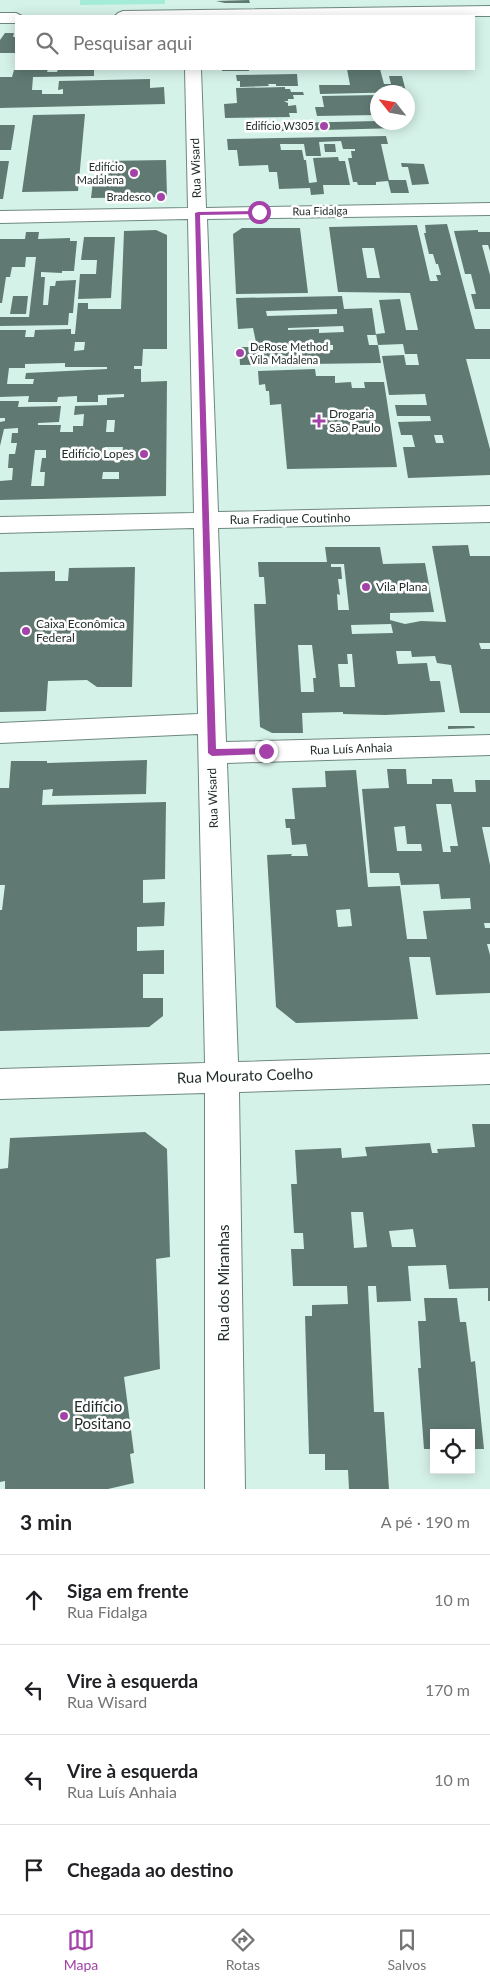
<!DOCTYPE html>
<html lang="pt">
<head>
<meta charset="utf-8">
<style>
  :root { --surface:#fff; --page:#f2f2f2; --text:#202124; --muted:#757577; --line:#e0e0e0; --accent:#a442a9 }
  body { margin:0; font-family:Lato,sans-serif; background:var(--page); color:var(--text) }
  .controls { position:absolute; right:15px; bottom:15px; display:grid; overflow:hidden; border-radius:0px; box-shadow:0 2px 12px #0003 }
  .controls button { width:45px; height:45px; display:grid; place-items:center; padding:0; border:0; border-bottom:1px solid var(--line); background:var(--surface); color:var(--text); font:25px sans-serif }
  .compass { position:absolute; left:370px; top:85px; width:45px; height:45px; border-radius:50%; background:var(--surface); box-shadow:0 2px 12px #0003; rotate:301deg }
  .stop { position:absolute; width:15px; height:15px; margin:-11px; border:4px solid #a442a9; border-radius:50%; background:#fff }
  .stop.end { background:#a442a9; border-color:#fff; box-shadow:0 1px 5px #0008 }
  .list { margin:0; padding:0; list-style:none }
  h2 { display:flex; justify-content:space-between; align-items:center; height:65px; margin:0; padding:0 20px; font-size:21px }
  h2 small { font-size:16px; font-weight:400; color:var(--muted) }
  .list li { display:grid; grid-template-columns:32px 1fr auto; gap:15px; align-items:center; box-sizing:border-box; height:90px; padding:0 20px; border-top:1px solid var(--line) }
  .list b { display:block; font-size:19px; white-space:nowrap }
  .list p { margin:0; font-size:16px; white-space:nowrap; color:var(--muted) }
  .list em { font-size:16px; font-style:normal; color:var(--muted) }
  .icon { flex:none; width:28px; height:28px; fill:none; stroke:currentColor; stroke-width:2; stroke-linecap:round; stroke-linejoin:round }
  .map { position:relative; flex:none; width:490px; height:1489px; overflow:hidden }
  .search { position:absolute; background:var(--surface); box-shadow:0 2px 12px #0003; left:15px; right:15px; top:15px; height:55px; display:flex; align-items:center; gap:12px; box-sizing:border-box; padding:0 18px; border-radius:0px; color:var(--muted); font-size:19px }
  .sheet { height:425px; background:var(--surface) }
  nav { display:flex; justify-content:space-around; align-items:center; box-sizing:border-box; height:70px; border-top:1px solid var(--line); background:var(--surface); font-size:14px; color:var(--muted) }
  nav a { display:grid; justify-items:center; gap:2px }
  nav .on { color:var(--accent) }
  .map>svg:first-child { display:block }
  .green { fill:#a4ecd8 }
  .building { fill:#607a73; fill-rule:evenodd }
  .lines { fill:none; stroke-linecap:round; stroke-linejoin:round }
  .minor-casing { stroke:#6e8880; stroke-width:2 }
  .minor { fill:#fff; fill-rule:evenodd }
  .route { fill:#a442a9 }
  .poi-dot { fill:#a442a9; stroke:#fff; stroke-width:2 }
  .labels { text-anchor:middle; stroke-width:5; stroke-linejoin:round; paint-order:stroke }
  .far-poi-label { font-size:11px; fill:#232e2a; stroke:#fff; text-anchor:end }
  .far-street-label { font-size:11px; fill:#232e2a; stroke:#fff }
  .street-label { font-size:12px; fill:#232e2a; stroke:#fff }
  .poi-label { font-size:12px; fill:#232e2a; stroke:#fff; text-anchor:start }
  .near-street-label { font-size:15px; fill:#232e2a; stroke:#fff }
  .near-poi-label { font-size:15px; fill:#232e2a; stroke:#fff; text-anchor:start }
</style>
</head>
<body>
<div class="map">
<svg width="490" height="1489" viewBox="0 0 490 1489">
  <rect width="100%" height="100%" fill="#d5f2e9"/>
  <path class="green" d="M80,0h85v4l-85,1z"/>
  <path class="building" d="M249,0l1,3h-25l-9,-2z
    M5,33h9l-1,4h3l-1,16h-15v-13z
    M23,69h25l-1,3h10l1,-3h36v7l-61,1 -1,13h10v4h21v-5l-5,1 1,-9 91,-2v9l14,-1 1,17 -165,4v-31h12l2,-7z
    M222,69h27v2h-27z
    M347,69h33l4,15h7l-2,-8h13l4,16 -86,2 -1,-9h31z
    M297,74l1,12h-22v-2h-8l1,2 -29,1v-6h-3l-1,-6z
    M285,87v2h5l1,3h12l1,3h-11l1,4h-6v2h-4l4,2v3l8,-1 1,8h-8l1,4 -65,1 -1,-14 13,-1 -1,-15z
    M378,95v20l-61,1 -2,-9h9l-2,-11z
    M85,114l-7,77 -56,1 11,-77z
    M378,121v1h20l2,6 -151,4 -1,-8z
    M0,125h15l-4,25h-11z
    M386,136l2,8h-7l8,36h17l3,13h-18l-3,-12 -12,1v3h-18l-1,-3h-4l-5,-24h4l-1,-7h4v-2h-12l-2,-8 -22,1 2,14h-15l-2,-12h-24l1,6h21l2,10h2l3,23 8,-1 -4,-24 25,-1 1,4h6l5,24h-27l1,9 -13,1 -1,-7 -31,1 -2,-17h-8l-1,-7 -29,1 -2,-16h-9l-1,-11z
    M324,144h11l1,8h-11z
    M166,160l1,37 -76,1 2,-17h7l2,-20z
    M0,161h9l-6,38h-3z
    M401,163l23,1 5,20 -17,1 -4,-18h-6z
    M447,224l28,105h15v30h-24l24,90v26l-82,3 -5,-31h12l-3,-12h-11l-3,-13 33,-1 -1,-5h-33l-2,-11h32l-2,-11 -36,1 -7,-39 22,-1 2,10h13l-2,-11h-12l-2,-10 -25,1 3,18 -141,2 -1,-18h18l-4,-19 -15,1 -2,-31 106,-2 2,13 28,-1 4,27h-9l2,10h9l-2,-11 9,-1 -6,-33 21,-1 6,31h12l-8,-37 -72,-1 -9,-65 88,-2 13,56h8l-2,-6h5l-3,-11h-2l-3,-10h-4l-5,-21h2l-1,-8zM362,248h12l6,30h-13zM337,309v5l-70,2 -1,-5zM343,326l1,6 -25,1v-4l-31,1v-2zM333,345v5h-18v-1l-30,1 -1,-4zM434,435h8l2,8h-8z
    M242,228h58l8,65 -72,1 -3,-60z
    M156,230l11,5v114h-24l-1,17h-8v3h7v13l26,-1 -1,115 -166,4v-19l12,-1 1,-12h-5l1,-14h6l2,-11h-6l1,-10h6v-5l-14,1 -4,17v-24l5,-1v-3h-5v-17h19l-1,6 43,-1 -2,16 -21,1v2h23l-1,7h13v-6h10l1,-12 -10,1 1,-9 32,-1v-7l17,-1v-3l-26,1v7h-21v-6l-19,1 -1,5h-29l1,-6 -29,1v-67h26l-1,7h9l1,-7 36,-1v5h4l3,-31h10v6h33l3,-78zM75,342h10l-1,8 -10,1zM65,363v4h42v2l-81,4 -1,6h9l-1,5h-26l2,-16h16v-4zM107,420h8l-1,12h-8zM105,447h18l-1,11h-18zM35,450h11v8h-4l-2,14h5l-1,14h-13zM103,472h16v7h-17z
    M478,230v2h12v19l-2,-6h-6l8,30v34h-15l-4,-15h5l-5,-20h-6l-11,-43z
    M26,232h13l-1,7 32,-1v3h7l-3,30h-12v2l-21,-1v5h4l-2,28h5l2,-19h5l1,-5 20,-1 -3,33h-4l-1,12 -68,1v-9h29l7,-60h-10l-1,10h-13l-2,10h-4l-4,26h-2v-64h25z
    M84,237h31l-4,61 -33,1 2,-25h16l1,-14h-16z
    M13,296h15l-2,18h-16z
    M315,369l1,7h19v7l16,-1 1,6h13l-1,-6h20l13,85 -110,2 -6,-65 -11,1 -1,-14h-3l-1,-7 -6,1 -1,-14z
    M468,545l2,11h20v87h-11l2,6h9v64h-30l-9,-48 -14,-2 -2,-7 -23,1 -1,-6h-15l2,13 29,-1 3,18h10l5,31 -60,3 -42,-1v-2l-41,1 1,20h-31l-12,-6 -6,-123h12l-2,-27h-5l-1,-15h69l-2,-15h55l3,17 42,-1 9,49 -44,1v7l15,4 16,-3 25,1 -14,-76zM331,564h13l5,46h-11l-1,-16 3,1 -2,-16h4l-1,-12h-10zM391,624l2,9 -41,1 -1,-9zM298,645h14l4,33h-3l1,14h-13zM347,654h5l3,33h-15l-2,-23h10z
    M135,567l-3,120h-35l-10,-7 -39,1 -2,30 -46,1v-140l55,-1v10h13l1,-13z
    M448,726h26l1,2 -27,1z
    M147,760l-1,34 -94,2 1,-7 -10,1 -1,15 124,-3 -1,77 -22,1v23l22,-1 -1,24 -27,1v24l27,-1v24h-21v24h20v18l-14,11 -149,4v-121h2l3,-25h-5v-97h9l2,-27h36v2z
    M387,769h19l1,15h25v-5h20l2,13h22l-1,-12h15v47h-8l8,38v58h-6l1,5h5v16h-3l3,11v38l-54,2 -6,-38h-21l9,62 -122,4 -20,-16 -9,-152 25,-1 -1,2h17l-2,-12 -14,1 -2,-17h-4l-1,-9h10l-3,-31 34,-1 -1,-16 31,-1 12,117 32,-1 7,53h20l-4,-28 48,-2 -1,-11 -29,1 -2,-15 -38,1 -2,-12h-29l-8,-84 27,-1zM436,804h15l7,42h-8l1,6h-8zM405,826l2,18h14l1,7h-25l-3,-24zM350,909l2,17 -14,1 -2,-17z
    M472,1124h18v177h-2v-13l-39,1 -3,-24 -38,1 3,35 -34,1 -1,-16h-8l6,126h10l5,77h-40l-1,-19h-23v-16h-16l-4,-138h7v-11l36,-1 -1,-18h-54l-2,-37h13l-1,-16h-9l-3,-49h6l-2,-34 46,-2 1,10 25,-2 -2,-9 65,-4 2,10h6l-1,-4 38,-2zM351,1212h12l4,35 -13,1zM413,1229l3,18h-24l-3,-16z
    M145,1132l22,17 3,107v1l-14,2 4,110 -36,8 10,76 -4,1 4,29 -26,6h-103v-8l-5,1v-313l8,-1 2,-30z
    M424,1298h33l3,24h6l5,40 4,-1 9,88h-13v-16h-37v16h-10l-6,-81h3l-3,-47h8z"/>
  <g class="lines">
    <g class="minor-casing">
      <path id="minor" d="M490,6v10h-375l3,-3 5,-2z
        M0,13h16l6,3h-6v7h-16z
        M185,69h16l5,139 284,-5v12l-283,4 11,293 272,-6v16l-272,6 8,214 264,-7v20l-263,8 11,299 252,-8v30l-251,8 6,397h-40v-396l-205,6v-30l205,-6 -7,-329 -198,9v-20l198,-9 -4,-186 -194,5v-16l194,-4 -6,-294 -188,4v-12l188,-3z"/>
    </g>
    <use href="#minor" class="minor"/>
  </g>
  <path class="route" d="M259,211l2,3 -61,1 16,534 50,-1 4,3 -4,3 -54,2 -4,-3 -13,-540 3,-1z"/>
  <g class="poi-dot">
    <circle cx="324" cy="126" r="5"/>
    <circle cx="134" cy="173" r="5"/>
    <circle cx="161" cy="197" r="5"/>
    <circle cx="240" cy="353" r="5"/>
    <path d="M316.5 413.5h5v5h5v5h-5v5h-5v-5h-5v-5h5z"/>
    <circle cx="144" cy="454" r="5"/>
    <circle cx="366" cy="587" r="5"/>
    <circle cx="26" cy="631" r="5"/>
    <circle cx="64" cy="1416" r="5"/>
  </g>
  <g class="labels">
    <g class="far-poi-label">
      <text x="314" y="130">Edifício W305</text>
      <text x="124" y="171">Edifício<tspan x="124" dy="13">Madalena</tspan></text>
      <text x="151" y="201">Bradesco</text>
      <text x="250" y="351" text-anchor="start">DeRose Method<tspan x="250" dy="13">Vila Madalena</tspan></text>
    </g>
    <g class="far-street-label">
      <text transform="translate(320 211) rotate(-1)" y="4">Rua Fidalga</text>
    </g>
    <g class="street-label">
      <text transform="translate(196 168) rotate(-92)" y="4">Rua Wisard</text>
      <text transform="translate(290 519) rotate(-1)" y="4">Rua Fradique Coutinho</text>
      <text transform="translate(351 749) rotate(-2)" y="4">Rua Luís Anhaia</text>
      <text transform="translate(213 798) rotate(-92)" y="4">Rua Wisard</text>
    </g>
    <g class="poi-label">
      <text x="329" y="418">Drogaria<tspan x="329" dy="14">São Paulo</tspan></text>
      <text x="134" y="458" text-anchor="end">Edifício Lopes</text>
      <text x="376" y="591">Vila Plana</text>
      <text x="36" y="628">Caixa Econômica<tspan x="36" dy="14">Federal</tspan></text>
    </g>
    <g class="near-street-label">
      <text transform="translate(245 1076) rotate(-2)" y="5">Rua Mourato Coelho</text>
      <text transform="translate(224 1283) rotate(-90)" y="5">Rua dos Miranhas</text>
    </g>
    <g class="near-poi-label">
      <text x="74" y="1412">Edifício<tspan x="74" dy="17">Positano</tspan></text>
    </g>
  </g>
</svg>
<div class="controls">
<button><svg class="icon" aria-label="locate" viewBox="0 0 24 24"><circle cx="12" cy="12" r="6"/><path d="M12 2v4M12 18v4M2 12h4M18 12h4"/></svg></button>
</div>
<svg class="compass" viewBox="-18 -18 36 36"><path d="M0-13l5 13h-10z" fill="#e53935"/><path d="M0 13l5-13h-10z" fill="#757577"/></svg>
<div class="stop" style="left:259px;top:212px"></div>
<div class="stop end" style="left:266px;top:751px"></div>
<div class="search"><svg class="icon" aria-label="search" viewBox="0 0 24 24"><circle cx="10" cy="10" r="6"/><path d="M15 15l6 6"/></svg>Pesquisar aqui</div>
</div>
<section class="sheet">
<h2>3 min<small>A pé · 190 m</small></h2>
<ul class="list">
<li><svg class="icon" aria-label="ahead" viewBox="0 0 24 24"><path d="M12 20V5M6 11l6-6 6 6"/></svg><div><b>Siga em frente</b><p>Rua Fidalga</p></div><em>10 m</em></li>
<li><svg class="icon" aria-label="left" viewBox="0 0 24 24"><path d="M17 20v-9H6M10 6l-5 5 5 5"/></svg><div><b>Vire à esquerda</b><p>Rua Wisard</p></div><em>170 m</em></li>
<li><svg class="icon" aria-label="left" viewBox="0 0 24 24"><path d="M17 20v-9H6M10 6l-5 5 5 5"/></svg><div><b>Vire à esquerda</b><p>Rua Luís Anhaia</p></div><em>10 m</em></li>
<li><svg class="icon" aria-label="arrive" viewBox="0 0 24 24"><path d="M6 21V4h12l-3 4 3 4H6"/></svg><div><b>Chegada ao destino</b></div></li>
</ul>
</section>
<nav>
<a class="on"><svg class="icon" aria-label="map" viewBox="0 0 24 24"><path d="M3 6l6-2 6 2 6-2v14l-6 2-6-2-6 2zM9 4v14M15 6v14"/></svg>Mapa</a>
<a><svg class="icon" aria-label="directions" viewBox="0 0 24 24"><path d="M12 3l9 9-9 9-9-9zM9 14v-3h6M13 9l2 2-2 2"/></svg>Rotas</a>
<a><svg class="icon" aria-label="saved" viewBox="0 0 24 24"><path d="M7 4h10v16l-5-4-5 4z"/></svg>Salvos</a>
</nav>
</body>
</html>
